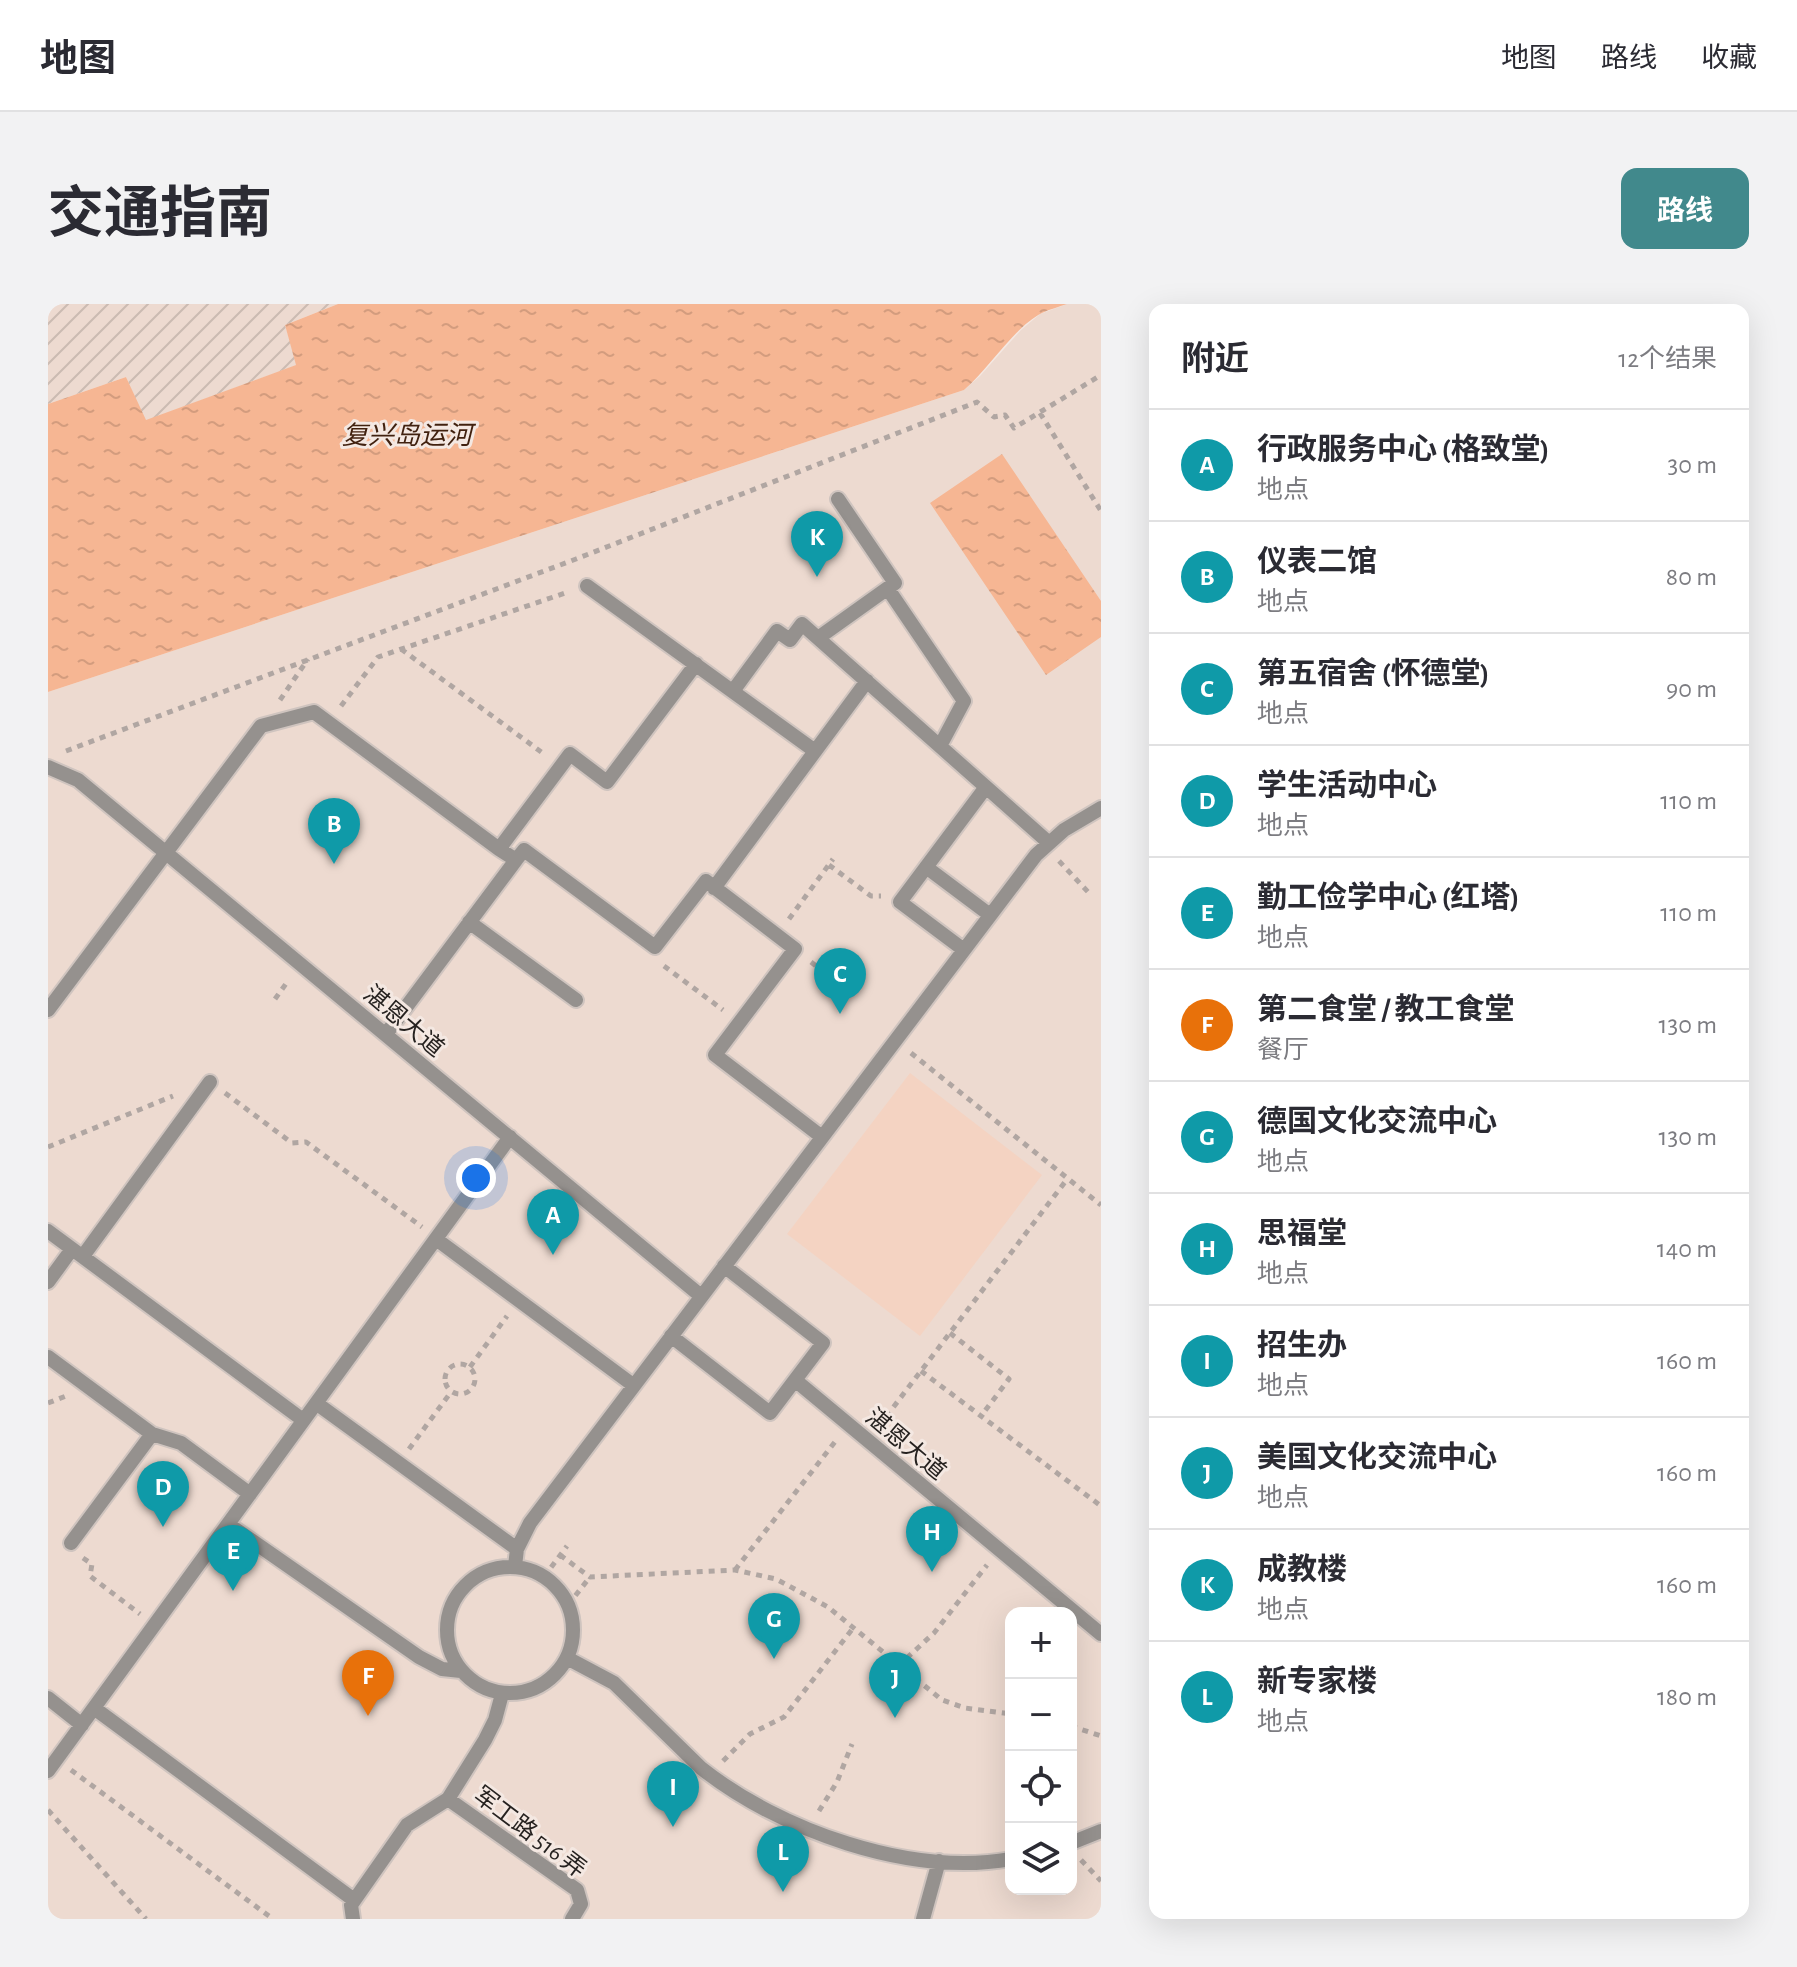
<!DOCTYPE html>
<html lang="zh">
<head>
<meta charset="utf-8">
<style>
  :root { --surface:#fff; --page:#f2f2f3; --text:#2b2b33; --muted:#7c7c81; --line:#e1e1e2; --accent:#41898c }
  body { margin:0; font-family:"Alegreya Sans","Noto Sans SC",sans-serif; background:var(--page); color:var(--text) }
  .controls { position:absolute; right:24px; bottom:24px; display:grid; overflow:hidden; border-radius:16px; box-shadow:0 8px 32px #0002 }
  .controls button { width:72px; height:72px; display:grid; place-items:center; padding:0; border:0; border-bottom:2px solid var(--line); background:var(--surface); color:var(--text); font:40px sans-serif }
  .you { position:absolute; left:428px; top:874px; width:28px; height:28px; margin:-20px; border:6px solid #fff; border-radius:50%; background:#1a73e8; box-shadow:0 0 0 12px #1a73e833 }
  .badge { display:grid; place-items:center; width:52px; height:52px; border-radius:50%; background:var(--accent); color:#fff; font-size:26px; font-weight:700 }
  .pin { position:absolute; translate:-50% -66px; filter:drop-shadow(0 2px 4px #0008) }
  .pin::after { content:''; position:absolute; top:42px; width:28px; height:24px; background:inherit; clip-path:polygon(0 0,100% 0,50% 100%) }
  .list { margin:0; padding:0; list-style:none }
  h2 { display:flex; justify-content:space-between; align-items:center; height:104px; margin:0; padding:0 32px; font-size:34px }
  h2 small { font-size:26px; font-weight:400; color:var(--muted) }
  .list li { display:grid; grid-template-columns:52px 1fr auto; gap:24px; align-items:center; box-sizing:border-box; height:112px; padding:0 32px; border-top:2px solid var(--line) }
  .list b { display:block; font-size:30px; white-space:nowrap }
  .list p { margin:0; font-size:26px; white-space:nowrap; color:var(--muted) }
  .list em { font-size:26px; font-style:normal; color:var(--muted) }
  .icon { flex:none; width:44px; height:44px; fill:none; stroke:currentColor; stroke-width:2; stroke-linecap:round; stroke-linejoin:round }
  .map { position:relative; flex:none; width:1053px; height:1615px; overflow:hidden; border-radius:16px }
  header { display:flex; align-items:center; gap:48px; box-sizing:border-box; height:112px; padding:0 40px; background:var(--surface); border-bottom:2px solid var(--line) }
  header strong { font-size:38px }
  nav { display:flex; gap:44px; margin-inline-start:auto; font-size:28px }
  .intro { display:flex; align-items:center; justify-content:space-between; box-sizing:border-box; height:192px; padding:0 48px }
  h1 { margin:0; font-size:56px }
  .button { padding:20px 36px; border-radius:16px; background:var(--accent); color:#fff; font-size:28px; font-weight:700 }
  main { display:flex; gap:48px; padding:0 48px }
  aside { flex:1; background:var(--surface); border-radius:16px; box-shadow:0 8px 32px #0002 }
  .map>svg:first-child { display:block }
  .built { fill:#eddad0; fill-rule:evenodd }
  .industrial { fill:url(#industrial-furrows) }
  .grass { fill:#f4d3c2 }
  .water { fill:url(#water-ripples) }
  .lines { fill:none; stroke-linecap:round; stroke-linejoin:round }
  .lane-casing { stroke:#cfc4bf; stroke-width:18 }
  .path { stroke:#b0a6a2; stroke-width:5; stroke-dasharray:6 6; stroke-linecap:butt }
  .lane { stroke:#95918e; stroke-width:14 }
  .labels { text-anchor:middle; stroke-width:6; stroke-linejoin:round; paint-order:stroke }
  .street-label { font-size:24px; fill:#262220; stroke:#f4e8e2 }
  .water-label { font-size:26px; font-style:italic; fill:#41210f; stroke:#f4e8e2 }
</style>
</head>
<body>
<header>
<strong>地图</strong>
<nav><a>地图</a><a>路线</a><a>收藏</a></nav>
</header>
<div class="intro"><h1>交通指南</h1><a class="button">路线</a></div>
<main>
<div class="map">
<svg width="1053" height="1615" viewBox="0 0 1053 1615">
  <defs>
    <pattern id="industrial-furrows" width="10" height="10" patternUnits="userSpaceOnUse" patternTransform="scale(2)"><rect width="10" height="10" fill="#eddad0"/><path d="M-1 1l2-2M0 10L10 0M9 11l2-2" fill="none" stroke="#cbbbb2"/></pattern>
    <pattern id="water-ripples" width="26" height="14" patternUnits="userSpaceOnUse" patternTransform="scale(2)"><rect width="26" height="14" fill="#f6b693"/><path d="M2 4q2-2 4 0t4 0M15 11q2-2 4 0t4 0" fill="none" stroke="#d39c7e"/></pattern>
  </defs>
  <rect width="100%" height="100%" fill="#f4e8e2"/>
  <path class="built" d="M1019,0h34v1615h-1053v-1227l916,-302 16,-14 41,-46 19,-16zM963,1309h60v276h-60z"/>
  <path class="industrial" d="M0,0h290l-53,21 12,40 -152,56 -19,-44 -78,27z"/>
  <path class="grass" d="M862,769l132,102 -122,161 -133,-102z"/>
  <path class="water" d="M290,0h729c-8,3 -17,5 -25,9 -28,14 -52,55 -78,77l-916,302v-288l78,-27 20,43 150,-55 -11,-40z
    M954,150l99,147v36l-55,38 -116,-172z"/>
  <g class="lines">
    <g class="lane-casing">
      <path id="lane" d="M539,282l228,165
        M840,285l76,112 -24,45
        M770,334l77,-55 -57,-84
        M685,387l44,-60 13,9 12,-16 246,218
        M0,463l30,13 623,516
        M468,556l8,-10 131,97 51,-66 89,68 -80,106 107,82
        M878,563l64,48
        M666,584l153,-207
        M421,618l107,78
        M916,646l-64,-48 86,-115
        M0,706l213,-284 53,-14 185,137
        M338,730l130,-174 -17,-11 71,-95 37,28 89,-118
        M0,927l255,189
        M388,935l197,146
        M35,952l127,-174
        M0,978l24,-33
        M623,1032l99,77 53,-70 -99,-77
        M0,1053l104,77 29,9 69,51
        M747,1076l306,254
        M268,1099l201,146
        M180,1220l191,133 23,12 19,2
        M23,1239l81,-109
        M467,1262l2,-17 13,-26 506,-668 28,-25 37,-22
        M399 1326a63 63 0 1 1 126 0a63 63 0 1 1-126 0Z
        M519,1354l47,25 87,85c78,62 209,109 310,91
        M0,1394l34,27
        M46,1404l260,192
        M0,1467l462,-634
        M400,1495l129,91 4,14 -9,15
        M1023,1539l30,-12
        M305,1615l-2,-14 56,-80 41,-26 37,-59 10,-20 7,-26
        M875,1615l16,-58"/>
    </g>
    <path class="path" d="M992,109l61,98
      M353,345l143,105
      M232,396l28,-41
      M293,402l37,-49 190,-65
      M18,447l510,-192 401,-157 17,15 11,-2 9,13 87,-53
      M1011,557l30,32
      M781,561l42,31h10
      M741,615l44,-60
      M763,658l18,14
      M616,662l59,44
      M227,695l13,-18
      M863,749l190,152
      M177,789l67,50 14,-1 116,85
      M0,843l125,-51
      M902,1029l59,46 -28,37
      M397 1075a15 15 0 1 1 30 0a15 15 0 1 1-30 0Z
      M422,1063l37,-51
      M873,1067l180,135
      M0,1099l18,-7
      M831,1122l189,-248
      M361,1145l42,-57
      M512,1251l30,22 145,-7 41,9 52,28 114,93 23,8 46,6
      M35,1254l9,6 -2,12 50,38
      M687,1266l103,-132
      M496,1273l23,-31
      M520,1301l22,-28
      M850,1362l36,-33 53,-68
      M1023,1422l30,10
      M675,1457l27,-27 34,-17 70,-90
      M23,1466l202,149
      M0,1506l98,109
      M771,1507l18,-29 15,-38
      M1033,1556l20,21"/>
    <use href="#lane" class="lane"/>
  </g>
  <g class="labels">
    <g class="street-label">
      <text transform="translate(356 717) rotate(40)" y="8">湛恩大道</text>
      <text transform="translate(858 1140) rotate(40)" y="8">湛恩大道</text>
      <text transform="translate(482 1528) rotate(37)" y="8">军工路 516 弄</text>
    </g>
    <g class="water-label">
      <text x="359" y="140">复兴岛运河</text>
    </g>
  </g>
</svg>
<div class="controls">
<button>+</button>
<button>−</button>
<button><svg class="icon" aria-label="locate" viewBox="0 0 24 24"><circle cx="12" cy="12" r="6"/><path d="M12 2v4M12 18v4M2 12h4M18 12h4"/></svg></button>
<button><svg class="icon" aria-label="layers" viewBox="0 0 24 24"><path d="M12 4l9 5-9 5-9-5zM3 14l9 5 9-5"/></svg></button>
</div>
<div class="you"></div>
<div class="pin badge" style="left:505px;top:951px;background:#0f9aa8">A</div>
<div class="pin badge" style="left:286px;top:560px;background:#0f9aa8">B</div>
<div class="pin badge" style="left:792px;top:710px;background:#0f9aa8">C</div>
<div class="pin badge" style="left:115px;top:1223px;background:#0f9aa8">D</div>
<div class="pin badge" style="left:185px;top:1287px;background:#0f9aa8">E</div>
<div class="pin badge" style="left:320px;top:1412px;background:#e8710a">F</div>
<div class="pin badge" style="left:726px;top:1355px;background:#0f9aa8">G</div>
<div class="pin badge" style="left:884px;top:1268px;background:#0f9aa8">H</div>
<div class="pin badge" style="left:625px;top:1523px;background:#0f9aa8">I</div>
<div class="pin badge" style="left:847px;top:1414px;background:#0f9aa8">J</div>
<div class="pin badge" style="left:769px;top:273px;background:#0f9aa8">K</div>
<div class="pin badge" style="left:735px;top:1588px;background:#0f9aa8">L</div>
</div>
<aside>
<h2>附近<small>12个结果</small></h2>
<ul class="list">
<li><span class="badge" style="background:#0f9aa8">A</span><div><b>行政服务中心 (格致堂)</b><p>地点</p></div><em>30 m</em></li>
<li><span class="badge" style="background:#0f9aa8">B</span><div><b>仪表二馆</b><p>地点</p></div><em>80 m</em></li>
<li><span class="badge" style="background:#0f9aa8">C</span><div><b>第五宿舍 (怀德堂)</b><p>地点</p></div><em>90 m</em></li>
<li><span class="badge" style="background:#0f9aa8">D</span><div><b>学生活动中心</b><p>地点</p></div><em>110 m</em></li>
<li><span class="badge" style="background:#0f9aa8">E</span><div><b>勤工俭学中心 (红塔)</b><p>地点</p></div><em>110 m</em></li>
<li><span class="badge" style="background:#e8710a">F</span><div><b>第二食堂 / 教工食堂</b><p>餐厅</p></div><em>130 m</em></li>
<li><span class="badge" style="background:#0f9aa8">G</span><div><b>德国文化交流中心</b><p>地点</p></div><em>130 m</em></li>
<li><span class="badge" style="background:#0f9aa8">H</span><div><b>思福堂</b><p>地点</p></div><em>140 m</em></li>
<li><span class="badge" style="background:#0f9aa8">I</span><div><b>招生办</b><p>地点</p></div><em>160 m</em></li>
<li><span class="badge" style="background:#0f9aa8">J</span><div><b>美国文化交流中心</b><p>地点</p></div><em>160 m</em></li>
<li><span class="badge" style="background:#0f9aa8">K</span><div><b>成教楼</b><p>地点</p></div><em>160 m</em></li>
<li><span class="badge" style="background:#0f9aa8">L</span><div><b>新专家楼</b><p>地点</p></div><em>180 m</em></li>
</ul>
</aside>
</main>
</body>
</html>
